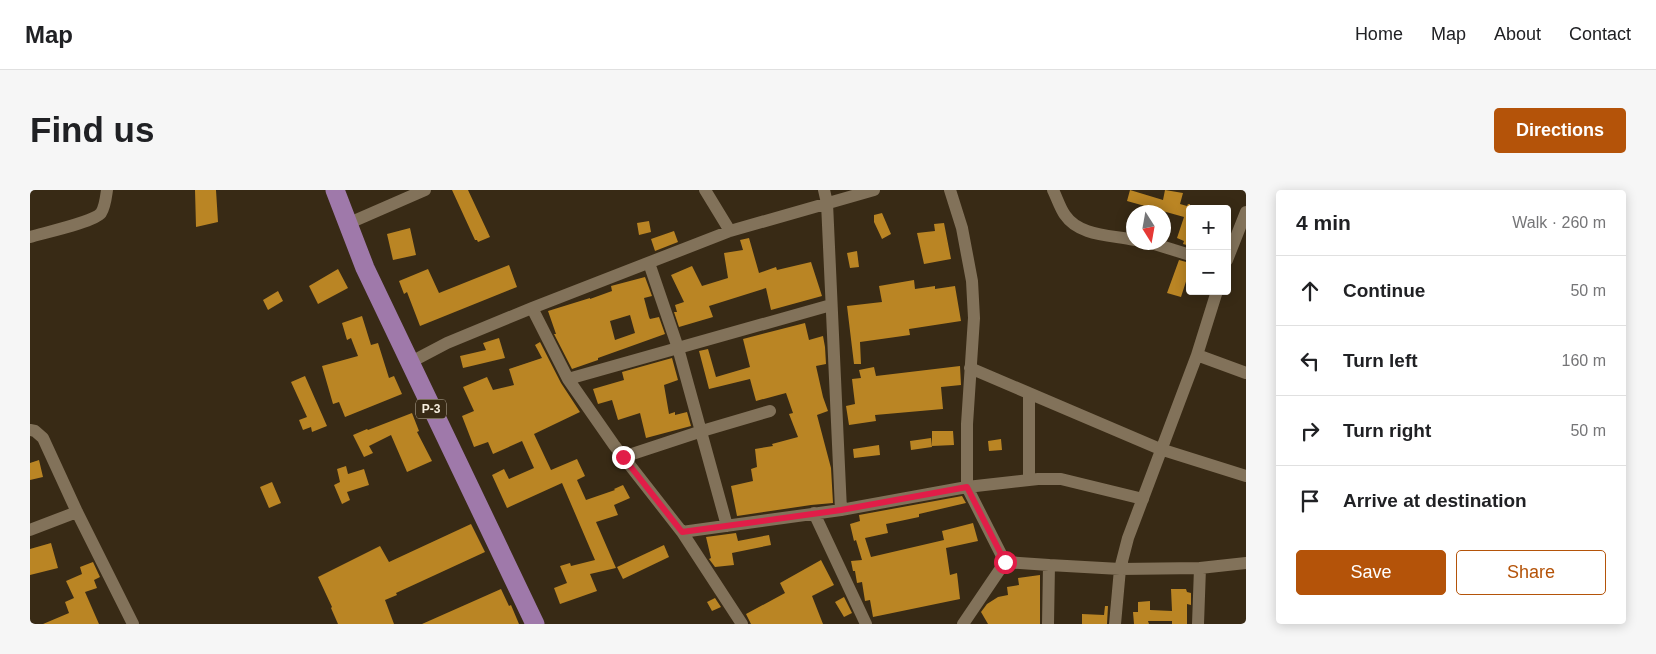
<!DOCTYPE html>
<html lang="en">
<head>
<meta charset="utf-8">
<style>
  :root { --surface:#fff; --page:#f6f6f6; --text:#202124; --muted:#757577; --line:#e0e0e0; --accent:#b45309 }
  body { margin:0; font-family:Arial,sans-serif; background:var(--page); color:var(--text) }
  .controls { position:absolute; right:15px; top:15px; display:grid; overflow:hidden; border-radius:5px; box-shadow:0 2px 12px #0003 }
  .controls button { width:45px; height:45px; display:grid; place-items:center; padding:0; border:0; border-bottom:1px solid var(--line); background:var(--surface); color:var(--text); font:25px sans-serif }
  .compass { position:absolute; left:1096px; top:15px; width:45px; height:45px; border-radius:50%; background:var(--surface); box-shadow:0 2px 12px #0003; rotate:169deg }
  .stop { position:absolute; width:15px; height:15px; margin:-11px; border:4px solid #e11d48; border-radius:50%; background:#fff }
  .stop.end { background:#e11d48; border-color:#fff; box-shadow:0 1px 5px #0008 }
  .list { margin:0; padding:0; list-style:none }
  h2 { display:flex; justify-content:space-between; align-items:center; height:65px; margin:0; padding:0 20px; font-size:21px }
  h2 small { font-size:16px; font-weight:400; color:var(--muted) }
  .list li { display:grid; grid-template-columns:32px 1fr auto; gap:15px; align-items:center; box-sizing:border-box; height:70px; padding:0 20px; border-top:1px solid var(--line) }
  .list b { display:block; font-size:19px; white-space:nowrap }
  .list em { font-size:16px; font-style:normal; color:var(--muted) }
  .actions { display:flex; gap:10px; padding:15px 20px }
  .actions a { flex:1; padding:11px 0; border:1px solid var(--accent); border-radius:5px; text-align:center; font-size:18px; color:var(--accent) }
  .actions .main { background:var(--accent); color:#fff }
  .icon { flex:none; width:28px; height:28px; fill:none; stroke:currentColor; stroke-width:2; stroke-linecap:round; stroke-linejoin:round }
  .map { position:relative; flex:none; width:1216px; height:434px; overflow:hidden; border-radius:5px }
  header { display:flex; align-items:center; gap:30px; box-sizing:border-box; height:70px; padding:0 25px; background:var(--surface); border-bottom:1px solid var(--line) }
  header strong { font-size:24px }
  nav { display:flex; gap:28px; margin-inline-start:auto; font-size:18px }
  .intro { display:flex; align-items:center; justify-content:space-between; box-sizing:border-box; height:120px; padding:0 30px }
  h1 { margin:0; font-size:35px }
  .button { padding:12px 22px; border-radius:5px; background:var(--accent); color:#fff; font-size:18px; font-weight:700 }
  main { display:flex; gap:30px; padding:0 30px }
  aside { flex:1; background:var(--surface); border-radius:5px; box-shadow:0 2px 12px #0003 }
  .map>svg:first-child { display:block }
  .building { fill:#ba8524; fill-rule:evenodd }
  .lines { fill:none; stroke-linecap:round; stroke-linejoin:round }
  .street { stroke:#82725a; stroke-width:12 }
  .primary { stroke:#9f79aa; stroke-width:19 }
  .route { stroke:#e11d48; stroke-width:6 }
  .labels { text-anchor:middle; stroke-width:5; stroke-linejoin:round; paint-order:stroke }
  .shield { fill:#382a15; stroke:#bdb2a2; stroke-width:1 }
  .shield-label { font-size:12px; font-weight:bold; fill:#f6eddf }
</style>
</head>
<body>
<header>
<strong>Map</strong>
<nav><a>Home</a><a>Map</a><a>About</a><a>Contact</a></nav>
</header>
<div class="intro"><h1>Find us</h1><a class="button">Directions</a></div>
<main>
<div class="map">
<svg width="1216" height="434" viewBox="0 0 1216 434">
  <rect width="100%" height="100%" fill="#382a15"/>
  <path class="building" d="M165,0h21l2,32 -22,5z
    M422,0h16l22,47 -12,5 -1,-2h-2z
    M1100,0l33,10 2,-10 18,3 -3,11 7,2 1,-2h2v42l-7,-2 1,-3 -7,-3 7,-21 -57,-16z
    M852,23l9,21 -9,5 -8,-17v-7z
    M619,31l2,11 -12,3 -2,-12z
    M914,33l7,36 -27,5 -7,-31 18,-2 -1,-7z
    M380,38l6,27 -23,5 -6,-26z
    M644,41l4,11 -23,9 -4,-12z
    M719,48l10,35 17,-6 1,3 34,-8 11,34 -51,14 -5,-22 -57,18 4,11 -34,10 -5,-15h3l-2,-7 9,-3 -13,-27 21,-9 10,20 26,-8 -4,-25 19,-3 -3,-10z
    M827,61l2,16 -9,1 -3,-15z
    M1149,70l11,3v6l-9,28 -14,-4z
    M479,75l8,22 -97,39 -13,-34 -3,2 -5,-13 29,-12 11,24z
    M308,79l10,19 -30,16 -9,-18z
    M615,87l7,19 -8,2 5,19 1,2 9,-2 6,17 -67,24v2l-26,9 -18,-35h2l-8,-23 42,-13v1l22,-8 -1,-5zM600,125l5,18 -20,7 -5,-19z
    M884,90l1,9 20,-3v3l20,-3 6,35 -52,8 1,6 -50,7 1,22h-7l-7,-58 35,-4 -3,-16z
    M248,101l5,10 -15,9 -5,-10z
    M332,126l9,29 7,-2 11,35 5,-2 8,18 -57,23 -6,-15 -6,2 -11,-38 36,-10 -7,-18 -4,2 -5,-17z
    M775,133l4,17 14,-4 2,11 1,17 -10,2 7,31 5,14 -11,4 14,53 2,35 -22,2 -74,11 -6,-30 22,-5 -2,-12 6,-2 -2,-18 18,-3 -1,-2 26,-7 -9,-23 4,-1 -7,-20 -30,8 -6,-22 -41,10 -10,-38 9,-2 8,28 34,-10 -7,-28z
    M469,148l6,20 -42,10 -3,-12 26,-6 -3,-7z
    M510,152l21,41 19,29 -46,22 17,36 26,-11 8,17 -8,4 9,20 29,-10 -1,-1 9,-4 7,13 -16,7 4,10 -22,7 20,46 -26,6 7,17 -37,13 -6,-16 13,-5 -7,-17 10,-3 1,3 24,-6 -33,-77 -55,25 -15,-33 12,-6 5,10 25,-11 -12,-27 -29,13 -5,-12 -14,5 -12,-31 12,-5 -11,-24 24,-10 6,13 21,-5 -5,-16 33,-11 -7,-13z
    M642,168l6,22 -14,5 5,29 6,-2v3l12,-3 4,14 -45,12 -6,-25 -22,7 -6,-20 -14,4 -5,-15 31,-9 -2,-8z
    M930,176l1,19 -20,2 2,22 -68,6 1,6 -27,4 -3,-19 9,-2 -3,-25 9,-1 -2,-8 15,-3 2,9z
    M275,186l22,50 -15,6 -1,-5 -8,3 -4,-10 8,-3 -16,-35z
    M382,223l7,18 -2,1 15,29 -25,11 -16,-37 -22,11 4,7 -9,4 -11,-22 14,-6 1,1z
    M902,241h21l1,14 -22,1z
    M901,248l1,9 -21,3 -1,-9z
    M971,249l1,11 -13,1 -1,-10z
    M849,255l1,10 -26,3 -1,-9z
    M9,270l4,17 -13,3v-17z
    M316,276l2,8 16,-5 5,16 -22,7 3,8 -8,4 -8,-19 6,-3 -3,-13z
    M242,292l9,21 -12,5 -9,-21z
    M932,306l4,7 -47,11v3l-33,7 2,9 -23,5 6,19 73,-17 -2,-9 31,-8 5,18 -32,7 4,27 7,-2 3,26 -87,18 -3,-17 -5,1 -3,-19 -5,1 -2,-12h-2l-2,-10 11,-1 -6,-20 -2,1 -4,-17 10,-3 -1,-6z
    M441,334l14,28 -89,41 1,2 -12,5 9,24h-56l-7,-16 1,-1 -14,-30 62,-31 9,16z
    M706,343l2,8 31,-6 2,10 -39,8 2,12 -19,2 -6,-8 2,-1 -5,-21z
    M21,353l7,25 -28,7v-26z
    M634,355l5,12 -46,22 -6,-12z
    M791,370l13,25 -22,11 11,28h-72l-5,-10 39,-21 -5,-10z
    M63,372l7,15 -6,3 3,8 -12,4 14,32h-56l26,-11 -4,-11 9,-4 -8,-17 16,-7 -2,-7z
    M1010,385v49h-52l-7,-12 6,-8 11,-7 10,-2 -1,-8 12,-2 -1,-7z
    M471,399l8,17 2,-1 8,19h-97z
    M1141,399h15l1,3 4,1v12l-4,-1v20h-15v-3h-24l1,3h-15l-1,-12h5v-10l12,-1v9l22,1z
    M814,407l8,16 -8,4 -9,-15z
    M685,408l6,9 -9,4 -5,-9z
    M1075,416h3l-1,18h-25v-10l22,1z"/>
  <g class="lines">
    <path class="street" d="M675,0l25,41
      M794,0l3,13 14,307
      M920,0l12,38 10,53 2,37 -7,106v63l38,75 -42,62
      M1023,0c4,8 7,18 12,25 14,21 46,20 69,25
      M317,34l78,-34
      M0,47c13,-4 64,-15 71,-24 4,-6 5,-16 6,-23
      M1118,52l42,13
      M1197,70l19,-48
      M619,73l29,85 49,178
      M1187,101l-20,64 49,18
      M502,118l36,71 46,66 68,87 60,92
      M379,173l38,-20 85,-35 198,-77 144,-41
      M940,178l190,81 86,27
      M538,189l263,-74
      M999,203v87
      M0,240l5,1 8,7 34,74 56,112
      M593,267l79,-26 68,-20
      M784,323l52,111
      M0,340l47,-18
      M652,342l159,-22 126,-23 71,-8h23l82,20
      M975,372l44,3 -1,59
      M1019,375l71,4 80,-1 -2,56
      M1170,378l46,-5
      M1085,434l5,-55 8,-31 69,-183"/>
    <path class="primary" d="M305,0l30,78 170,356"/>
  </g>
  <g class="lines">
    <path class="route" d="M593,267l59,75 159,-22 126,-23 38,75"/>
  </g>
  <g class="labels">
    <rect class="shield" x="386" y="209.5" width="30" height="19" rx="4"/>
    <g class="shield-label">
      <text x="401" y="223">P-3</text>
    </g>
  </g>
</svg>
<div class="controls">
<button>+</button>
<button>−</button>
</div>
<svg class="compass" viewBox="-18 -18 36 36"><path d="M0-13l5 13h-10z" fill="#e53935"/><path d="M0 13l5-13h-10z" fill="#757577"/></svg>
<div class="stop" style="left:975px;top:372px"></div>
<div class="stop end" style="left:593px;top:267px"></div>
</div>
<aside>
<h2>4 min<small>Walk · 260 m</small></h2>
<ul class="list">
<li><svg class="icon" aria-label="ahead" viewBox="0 0 24 24"><path d="M12 20V5M6 11l6-6 6 6"/></svg><div><b>Continue</b></div><em>50 m</em></li>
<li><svg class="icon" aria-label="left" viewBox="0 0 24 24"><path d="M17 20v-9H6M10 6l-5 5 5 5"/></svg><div><b>Turn left</b></div><em>160 m</em></li>
<li><svg class="icon" aria-label="right" viewBox="0 0 24 24"><path d="M7 20v-9h11M14 6l5 5-5 5"/></svg><div><b>Turn right</b></div><em>50 m</em></li>
<li><svg class="icon" aria-label="arrive" viewBox="0 0 24 24"><path d="M6 21V4h12l-3 4 3 4H6"/></svg><div><b>Arrive at destination</b></div></li>
</ul>
<div class="actions"><a class="main">Save</a><a>Share</a></div>
</aside>
</main>
</body>
</html>
